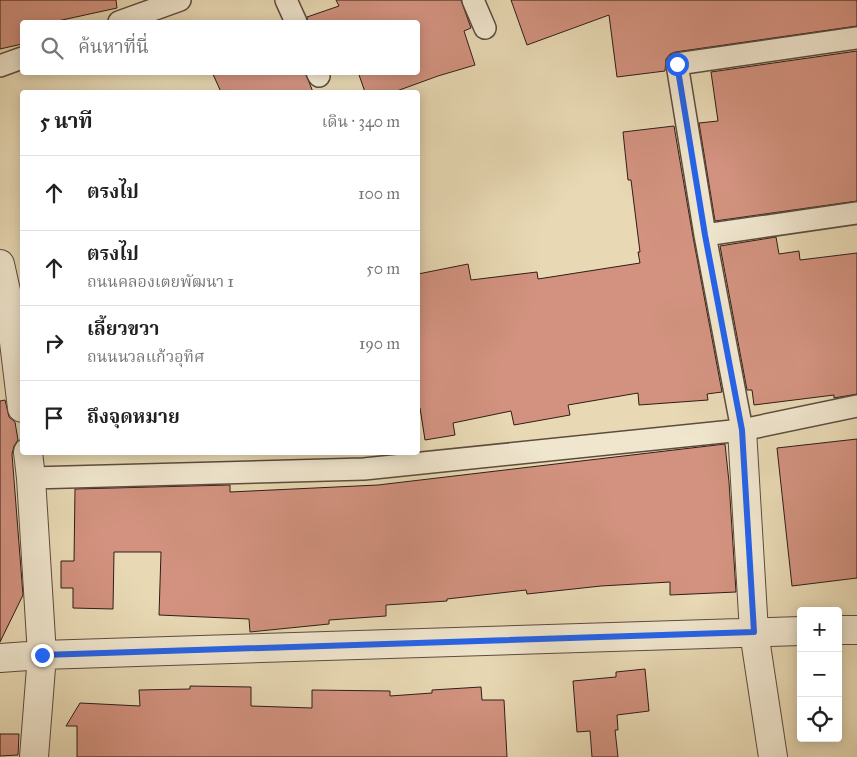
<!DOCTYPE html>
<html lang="th">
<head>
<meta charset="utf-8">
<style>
  :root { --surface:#fff; --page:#f2f2f2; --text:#222; --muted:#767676; --line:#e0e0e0 }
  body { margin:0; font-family:"IM FELL Great Primer","Noto Serif Thai",serif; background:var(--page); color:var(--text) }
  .controls { position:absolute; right:15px; bottom:15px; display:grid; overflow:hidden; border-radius:5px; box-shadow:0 2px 12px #0003 }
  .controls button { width:45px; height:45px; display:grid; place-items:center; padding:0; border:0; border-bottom:1px solid var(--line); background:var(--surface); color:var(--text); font:25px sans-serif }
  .stop { position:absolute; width:15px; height:15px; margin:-11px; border:4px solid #2563eb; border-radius:50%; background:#fff }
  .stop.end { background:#2563eb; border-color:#fff; box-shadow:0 1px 5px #0008 }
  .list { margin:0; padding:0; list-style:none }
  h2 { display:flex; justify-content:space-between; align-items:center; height:65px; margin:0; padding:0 20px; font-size:21px }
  h2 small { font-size:16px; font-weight:400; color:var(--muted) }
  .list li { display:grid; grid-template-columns:32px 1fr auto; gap:15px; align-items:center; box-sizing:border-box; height:75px; padding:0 20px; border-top:1px solid var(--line) }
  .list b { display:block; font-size:19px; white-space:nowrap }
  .list p { margin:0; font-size:16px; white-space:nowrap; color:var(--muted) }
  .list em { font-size:16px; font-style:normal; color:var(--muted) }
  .icon { flex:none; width:28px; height:28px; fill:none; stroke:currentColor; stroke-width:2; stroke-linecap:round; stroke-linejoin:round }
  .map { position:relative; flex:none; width:857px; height:757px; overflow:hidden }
  .search { position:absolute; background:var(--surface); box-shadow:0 2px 12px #0003; left:20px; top:20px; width:400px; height:55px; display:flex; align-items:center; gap:12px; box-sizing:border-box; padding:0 18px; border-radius:5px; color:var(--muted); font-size:19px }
  .panel { position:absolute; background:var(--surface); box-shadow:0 2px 12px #0003; left:20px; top:90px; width:400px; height:365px; border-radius:5px }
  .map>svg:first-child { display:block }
  .building { fill:#d2927f; stroke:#2f1d16 }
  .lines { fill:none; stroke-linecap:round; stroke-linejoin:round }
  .minor-casing { stroke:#5d4c3e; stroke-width:24 }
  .tertiary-casing { stroke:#5d4c3e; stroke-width:30 }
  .minor { stroke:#f0e6ce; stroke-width:21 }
  .tertiary { stroke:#f0e6ce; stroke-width:28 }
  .route { stroke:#2563eb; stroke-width:6 }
</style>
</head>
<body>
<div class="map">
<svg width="857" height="757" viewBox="0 0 857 757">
  <rect width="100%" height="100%" fill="#e8d9b4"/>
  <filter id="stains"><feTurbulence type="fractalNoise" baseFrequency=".004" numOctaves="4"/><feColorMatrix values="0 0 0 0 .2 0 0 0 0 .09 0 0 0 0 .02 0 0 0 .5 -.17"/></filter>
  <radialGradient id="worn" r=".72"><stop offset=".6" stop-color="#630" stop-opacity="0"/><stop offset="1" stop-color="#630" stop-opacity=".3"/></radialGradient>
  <path class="building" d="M0,0h116l1,8 -64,14h-31v22l-22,5z
    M336,0h125l10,28 -7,3 11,34 -37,11 -44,16h-29l-7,-20h60v-50h-110l-1,-5 32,-11z
    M511,0h346v26l-182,26 -5,2 -4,5 -1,12 -48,6 -8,-62 -82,30z
    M857,51v150l-142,20 -16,-98 19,-2 -7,-49z
    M212,72h93l8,20h-92z
    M674,126l19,111 29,155 -15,2 1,6 -69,5 -1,-12 -70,12 2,10 -56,10 -3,-14 -58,12 2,12 -30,5 -5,-32 -2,1v-135l50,-10 3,16 66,-8 1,7 102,-16 -2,-11h2l-9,-72h-3l-5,-48z
    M776,237l3,17 20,-3 1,9 57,-7v141l-23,4v-3l-80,10 -2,-15h-5l-27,-144z
    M5,400l4,17 6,5 3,18 -4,6 -2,8 11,141 -23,47v-241z
    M857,439v139l-65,8 -15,-138z
    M725,444l4,38 7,110 -66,3v-13l-69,4 -74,8 -1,-4 -79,9v2l-61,4v11l-57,4v4l-79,8 -1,-13 -90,-4 2,-63h-47l-1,57 -40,-1v-20h-12v-27h13l1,-72 155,-4v7l148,-7z
    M645,669l4,42 -32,4 1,15h-3l3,27h-26l-2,-26 -13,1 -4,-51 43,-4v-5z
    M190,686l61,1v19l61,2v-18l78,1v5l42,-3v-3l49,-3 1,13h22l3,57h-430v-31h-11l14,-23 60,3 -1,-16 51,-1z
    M0,734h19l-1,21 -18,1z"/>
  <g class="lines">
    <g class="minor-casing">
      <path id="minor" d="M286,0l10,22
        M473,0l12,28
        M119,22l61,-22
        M0,66l22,-8
        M317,72l2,4
        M705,235l152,-22
        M742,430l-37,-195 -28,-171 180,-26
        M31,478l333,-9 378,-39 115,-24"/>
    </g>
    <g class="tertiary-casing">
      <path id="tertiary" d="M0,264l10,45 12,99
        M742,430l12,202 19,125
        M28,452l3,26 11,177 -8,102
        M838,630h19
        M0,658l42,-3 759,-24"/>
    </g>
    <use href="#minor" class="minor"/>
    <use href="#tertiary" class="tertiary"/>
  </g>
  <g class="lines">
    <path class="route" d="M42,655l712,-23 -12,-202 -37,-195 -28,-171"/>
  </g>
  <rect width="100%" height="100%" filter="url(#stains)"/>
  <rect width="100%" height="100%" fill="url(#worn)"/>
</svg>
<div class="controls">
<button>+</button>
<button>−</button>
<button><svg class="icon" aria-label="locate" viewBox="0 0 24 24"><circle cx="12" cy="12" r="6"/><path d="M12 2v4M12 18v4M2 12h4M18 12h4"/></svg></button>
</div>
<div class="stop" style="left:677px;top:64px"></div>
<div class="stop end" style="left:42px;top:655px"></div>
<div class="search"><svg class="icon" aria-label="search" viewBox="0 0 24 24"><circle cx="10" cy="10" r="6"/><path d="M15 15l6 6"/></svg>ค้นหาที่นี่</div>
<section class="panel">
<h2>5 นาที<small>เดิน · 340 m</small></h2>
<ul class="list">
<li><svg class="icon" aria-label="ahead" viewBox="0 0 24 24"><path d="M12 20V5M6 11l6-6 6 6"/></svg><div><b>ตรงไป</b></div><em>100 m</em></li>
<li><svg class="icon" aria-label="ahead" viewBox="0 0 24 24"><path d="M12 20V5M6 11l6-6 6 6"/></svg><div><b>ตรงไป</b><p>ถนนคลองเตยพัฒนา 1</p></div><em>50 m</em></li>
<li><svg class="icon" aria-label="right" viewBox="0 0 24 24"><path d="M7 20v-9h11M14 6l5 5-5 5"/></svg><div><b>เลี้ยวขวา</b><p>ถนนนวลแก้วอุทิศ</p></div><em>190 m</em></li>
<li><svg class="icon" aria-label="arrive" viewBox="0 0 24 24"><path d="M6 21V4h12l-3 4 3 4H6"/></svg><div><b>ถึงจุดหมาย</b></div></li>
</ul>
</section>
</div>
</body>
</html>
